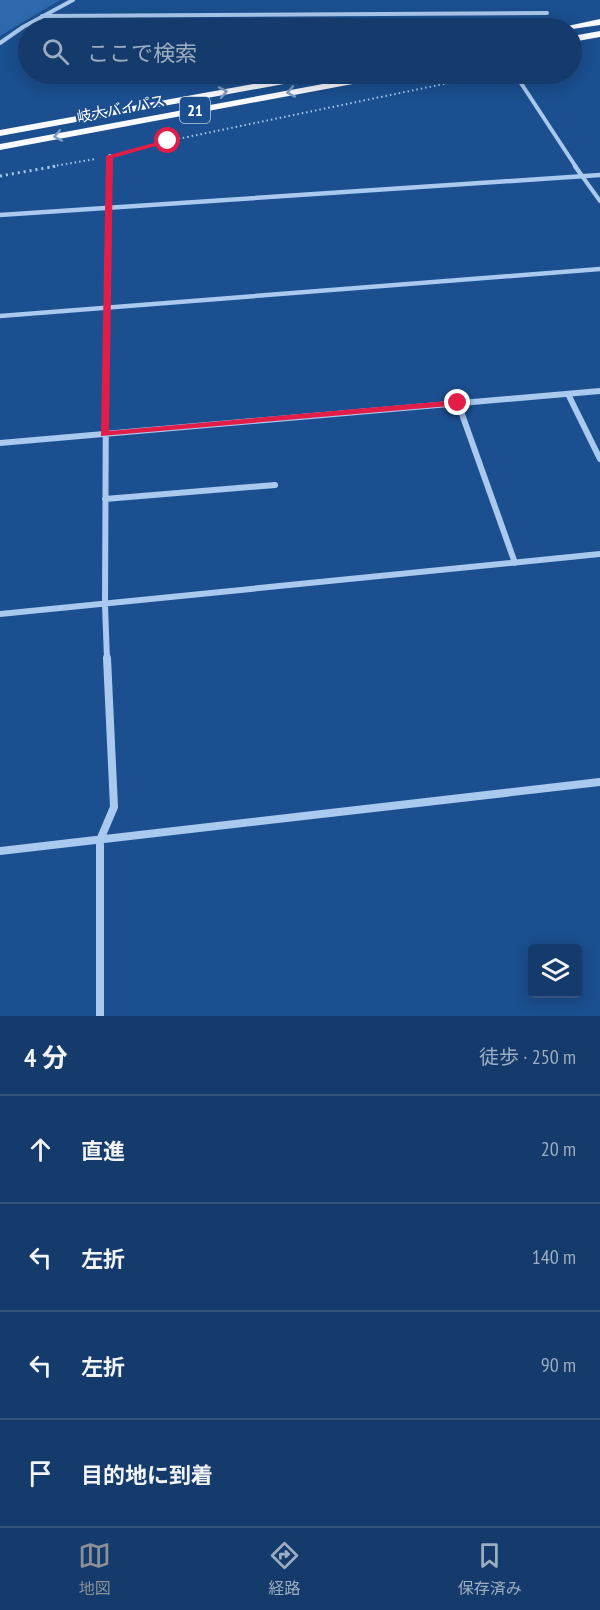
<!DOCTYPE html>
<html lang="ja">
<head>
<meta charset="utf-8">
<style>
  :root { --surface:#143b6b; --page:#214673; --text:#f1f3f6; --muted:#9dadc1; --line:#33557e; --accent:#8c9099 }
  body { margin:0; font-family:"PT Sans Narrow","Noto Sans JP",sans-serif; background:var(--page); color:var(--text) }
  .controls { position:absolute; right:18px; bottom:18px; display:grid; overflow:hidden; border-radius:6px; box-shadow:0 3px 15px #0003 }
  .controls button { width:54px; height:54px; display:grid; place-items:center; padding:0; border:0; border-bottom:2px solid var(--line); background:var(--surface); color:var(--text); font:30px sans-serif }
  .stop { position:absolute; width:18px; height:18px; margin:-14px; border:4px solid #e11d48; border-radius:50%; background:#fff }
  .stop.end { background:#e11d48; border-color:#fff; box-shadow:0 2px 6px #0008 }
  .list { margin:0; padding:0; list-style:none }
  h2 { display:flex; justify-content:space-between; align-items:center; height:78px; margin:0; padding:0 24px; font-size:26px }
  h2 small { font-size:20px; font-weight:400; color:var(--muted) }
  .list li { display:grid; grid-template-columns:39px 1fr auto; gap:18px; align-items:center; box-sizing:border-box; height:108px; padding:0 24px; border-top:2px solid var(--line) }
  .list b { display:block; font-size:22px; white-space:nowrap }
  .list em { font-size:20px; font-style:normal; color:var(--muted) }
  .icon { flex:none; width:33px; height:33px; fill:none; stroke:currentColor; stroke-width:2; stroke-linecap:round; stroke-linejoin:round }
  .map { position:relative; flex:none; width:600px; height:1016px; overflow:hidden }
  .search { position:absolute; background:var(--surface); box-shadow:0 3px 15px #0003; left:18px; right:18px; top:18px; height:66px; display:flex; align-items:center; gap:15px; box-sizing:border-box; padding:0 21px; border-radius:33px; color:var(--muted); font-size:22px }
  .sheet { height:510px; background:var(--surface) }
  nav { display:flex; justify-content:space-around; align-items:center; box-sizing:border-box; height:84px; border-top:2px solid var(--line); background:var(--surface); font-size:16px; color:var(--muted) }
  nav a { display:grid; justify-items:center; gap:3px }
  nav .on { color:var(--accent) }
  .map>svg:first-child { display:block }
  .green { fill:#2e69ad }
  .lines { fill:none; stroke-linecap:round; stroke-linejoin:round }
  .path-far1 { stroke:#a9c9ee; stroke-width:2; stroke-dasharray:1.5 3; stroke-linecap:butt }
  .path { stroke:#a9c9ee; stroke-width:3; stroke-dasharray:2 4; stroke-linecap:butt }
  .service { stroke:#a9c9ee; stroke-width:4 }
  .minor-far3 { stroke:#a9c9ee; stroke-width:4 }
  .minor-far2 { stroke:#a9c9ee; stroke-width:4.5 }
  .minor-far1 { stroke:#a9c9ee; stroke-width:6 }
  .minor { stroke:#a9c9ee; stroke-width:8 }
  .trunk { fill:#f8faff; fill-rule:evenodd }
  .oneway { stroke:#7e9cc1 }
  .route { fill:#e11d48 }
  .labels { text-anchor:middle; stroke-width:4.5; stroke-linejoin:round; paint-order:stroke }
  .far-street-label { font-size:15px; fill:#fff; stroke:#1b4f8f }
  .shield { fill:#1b4f8f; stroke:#bbcadd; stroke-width:1.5 }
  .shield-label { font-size:16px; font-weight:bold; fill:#fff }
</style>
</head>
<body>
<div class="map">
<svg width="600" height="1016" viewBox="0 0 600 1016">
  <rect width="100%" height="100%" fill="#1b4f8f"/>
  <path class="green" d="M0,0h60l-60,36z"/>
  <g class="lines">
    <path class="path-far1" d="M126,152l42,-11 324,-67
      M48,167l48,-8"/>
    <path class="path" d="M0,176l57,-10"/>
    <path class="service" d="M582,176l18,25"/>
    <path class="minor-far3" d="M42,16l505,-3
      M0,43l23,-16 50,-27
      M515,74l61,93
      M110,167v-11"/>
    <path class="minor-far2" d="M575,166l7,10
      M0,215l600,-40
      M0,316l600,-47
      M106,382l4,-216"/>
    <path class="minor-far1" d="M106,381l-1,224 2,54
      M568,394l32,65
      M458,403l57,160
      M0,443l600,-52
      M105,499l170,-14
      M0,614l600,-60"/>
    <path class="minor" d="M0,851l600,-69
      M100,1016v-176l14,-33 -7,-149"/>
    <path class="trunk" d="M600,19v6l-28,4 -14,-1z
      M600,31v6l-28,5v-6z
      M308,74h19l-5,3 -322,59v-6z
      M377,74h18l-5,3 -390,73v-6z"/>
  </g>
  <defs><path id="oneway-chevron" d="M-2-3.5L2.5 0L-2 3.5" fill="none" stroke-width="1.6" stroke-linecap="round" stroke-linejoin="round" transform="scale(1.5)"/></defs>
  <g class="oneway">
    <use href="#oneway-chevron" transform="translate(223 92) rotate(-11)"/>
    <use href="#oneway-chevron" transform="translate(291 92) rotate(169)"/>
    <use href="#oneway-chevron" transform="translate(58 136) rotate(169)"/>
  </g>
  <path class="route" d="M168,139l2,3 -57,16 -4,273 349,-31 3,1v4l-360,31 5,-280z"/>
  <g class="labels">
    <g class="far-street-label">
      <text transform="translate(121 109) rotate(-11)" y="5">岐大バイパス</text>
    </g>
    <rect class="shield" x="180" y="97" width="30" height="26" rx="4.5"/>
    <g class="shield-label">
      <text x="195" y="116">21</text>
    </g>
  </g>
</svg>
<div class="controls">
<button><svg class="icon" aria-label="layers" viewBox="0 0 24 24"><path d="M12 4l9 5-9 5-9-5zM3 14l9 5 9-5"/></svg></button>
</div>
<div class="stop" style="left:168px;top:141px"></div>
<div class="stop end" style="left:458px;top:403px"></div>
<div class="search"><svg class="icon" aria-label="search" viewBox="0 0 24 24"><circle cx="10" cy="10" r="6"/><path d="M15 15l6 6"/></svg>ここで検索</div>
</div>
<section class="sheet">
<h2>4 分<small>徒歩 · 250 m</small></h2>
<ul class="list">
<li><svg class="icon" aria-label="ahead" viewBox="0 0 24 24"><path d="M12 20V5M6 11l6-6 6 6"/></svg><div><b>直進</b></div><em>20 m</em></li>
<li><svg class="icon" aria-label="left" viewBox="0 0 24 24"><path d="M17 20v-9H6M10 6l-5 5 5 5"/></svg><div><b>左折</b></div><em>140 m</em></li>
<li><svg class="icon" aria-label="left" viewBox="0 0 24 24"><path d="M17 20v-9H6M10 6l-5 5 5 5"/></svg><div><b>左折</b></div><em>90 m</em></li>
<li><svg class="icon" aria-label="arrive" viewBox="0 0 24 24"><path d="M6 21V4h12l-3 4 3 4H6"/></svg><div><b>目的地に到着</b></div></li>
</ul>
</section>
<nav>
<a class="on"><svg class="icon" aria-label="map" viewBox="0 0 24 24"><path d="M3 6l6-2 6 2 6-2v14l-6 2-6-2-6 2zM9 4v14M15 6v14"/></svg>地図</a>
<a><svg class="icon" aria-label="directions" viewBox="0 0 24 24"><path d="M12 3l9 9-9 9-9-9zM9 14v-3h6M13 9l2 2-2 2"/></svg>経路</a>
<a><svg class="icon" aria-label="saved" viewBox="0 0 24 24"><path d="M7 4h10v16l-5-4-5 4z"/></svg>保存済み</a>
</nav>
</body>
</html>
